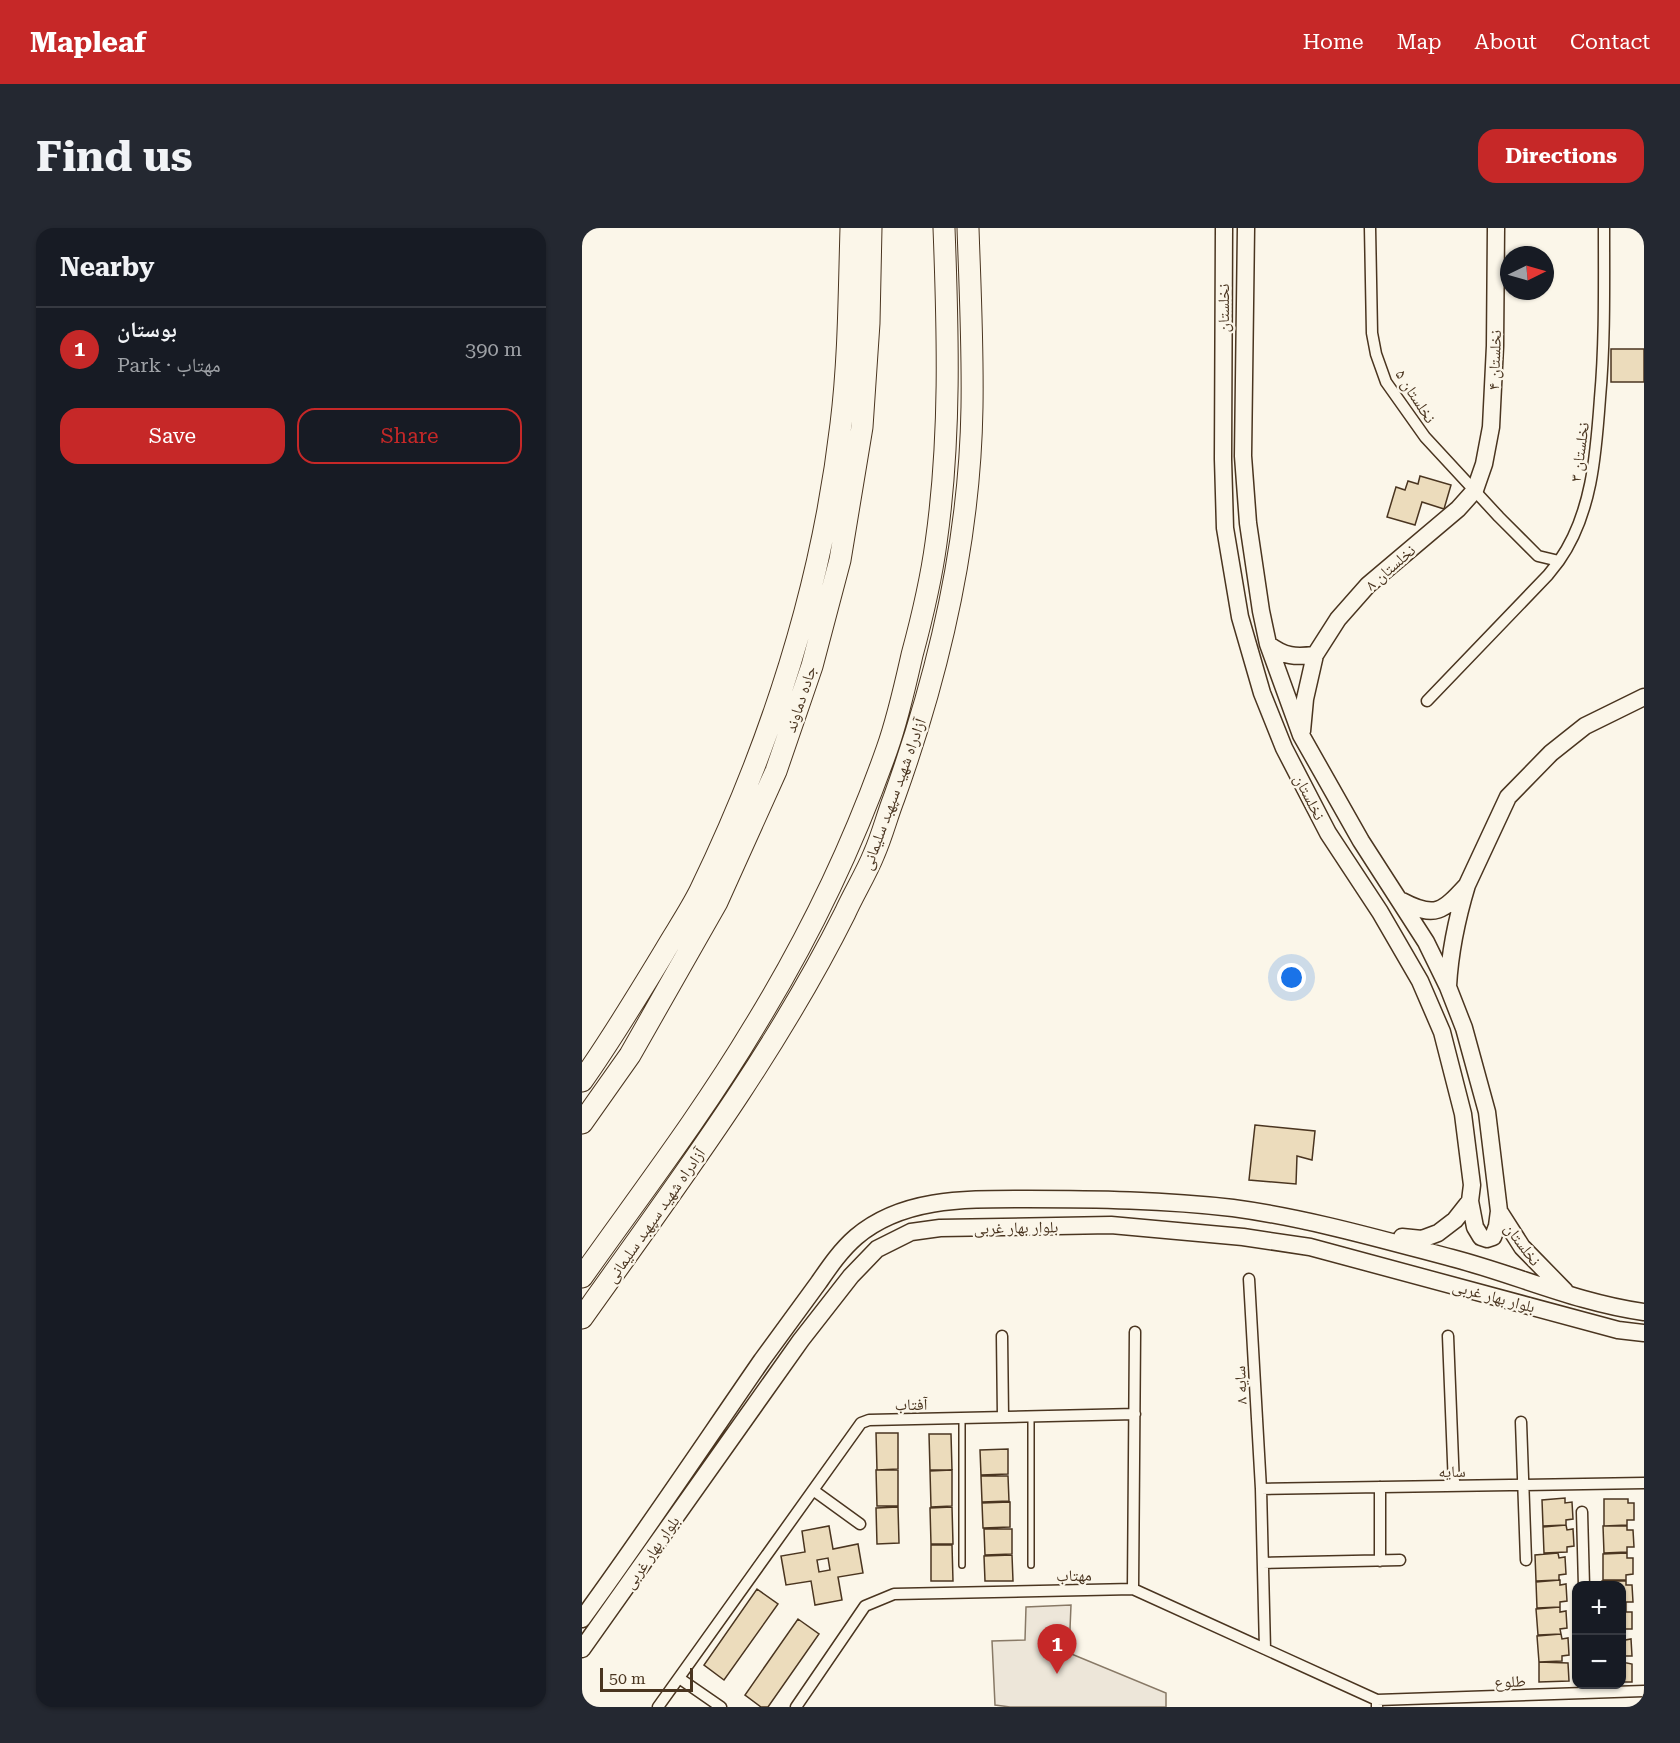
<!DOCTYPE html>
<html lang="en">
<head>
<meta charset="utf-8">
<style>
  :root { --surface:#171b24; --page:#242831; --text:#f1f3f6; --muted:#9ea1a6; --line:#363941; --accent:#c62828 }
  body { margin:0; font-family:"Roboto Serif","Noto Naskh Arabic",serif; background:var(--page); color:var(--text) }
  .controls { position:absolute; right:18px; bottom:18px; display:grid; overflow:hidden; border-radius:12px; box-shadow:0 2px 4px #0004 }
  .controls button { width:54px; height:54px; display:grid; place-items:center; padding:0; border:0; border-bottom:2px solid var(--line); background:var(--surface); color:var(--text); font:30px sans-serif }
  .compass { position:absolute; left:918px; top:18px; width:54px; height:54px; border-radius:50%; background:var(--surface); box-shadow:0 2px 4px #0004; rotate:85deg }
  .scale { position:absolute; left:18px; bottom:15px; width:93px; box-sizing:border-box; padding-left:6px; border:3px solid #4a3520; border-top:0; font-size:16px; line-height:21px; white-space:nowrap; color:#4a3520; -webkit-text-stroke:4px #fbf6e9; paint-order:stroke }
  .you { position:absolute; left:710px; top:750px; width:21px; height:21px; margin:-15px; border:4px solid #fff; border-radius:50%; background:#1a73e8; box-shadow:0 0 0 9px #1a73e833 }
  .badge { display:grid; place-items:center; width:39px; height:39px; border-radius:50%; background:var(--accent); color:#fff; font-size:20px; font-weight:700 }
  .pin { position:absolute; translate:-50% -50px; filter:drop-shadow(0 2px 3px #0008) }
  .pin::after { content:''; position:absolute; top:32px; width:21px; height:18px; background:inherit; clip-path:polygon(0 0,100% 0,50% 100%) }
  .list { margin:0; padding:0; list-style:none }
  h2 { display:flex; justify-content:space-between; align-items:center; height:78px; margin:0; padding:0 24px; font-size:26px }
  h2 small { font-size:20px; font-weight:400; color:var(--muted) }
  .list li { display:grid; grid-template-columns:39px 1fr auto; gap:18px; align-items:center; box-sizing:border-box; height:84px; padding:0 24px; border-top:2px solid var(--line) }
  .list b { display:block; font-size:22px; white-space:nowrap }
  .list p { margin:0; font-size:20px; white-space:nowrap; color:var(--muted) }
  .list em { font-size:20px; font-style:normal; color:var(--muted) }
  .actions { display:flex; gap:12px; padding:18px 24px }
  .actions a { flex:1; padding:14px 0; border:2px solid var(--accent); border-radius:18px; text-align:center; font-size:21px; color:var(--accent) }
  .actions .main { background:var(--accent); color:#fff }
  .map { position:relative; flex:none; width:1062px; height:1479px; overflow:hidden; border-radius:18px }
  header { display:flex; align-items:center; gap:36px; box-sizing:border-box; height:84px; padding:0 30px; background:var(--accent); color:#fff }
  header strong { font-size:28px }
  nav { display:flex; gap:33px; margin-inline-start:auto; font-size:21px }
  .intro { display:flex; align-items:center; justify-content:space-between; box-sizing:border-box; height:144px; padding:0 36px }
  h1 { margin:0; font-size:42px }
  .button { padding:15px 27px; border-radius:18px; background:var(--accent); color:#fff; font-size:21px; font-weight:700 }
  main { display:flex; gap:36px; padding:0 36px }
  aside { flex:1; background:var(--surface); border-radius:18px; box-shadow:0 2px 4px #0004 }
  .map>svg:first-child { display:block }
  .green { fill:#ede6d9; stroke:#887966; stroke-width:1.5 }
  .building { fill:#ecdcbc; stroke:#4a3520; stroke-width:1.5; fill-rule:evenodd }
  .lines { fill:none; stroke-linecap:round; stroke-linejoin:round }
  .lane-casing { stroke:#4a3520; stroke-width:8 }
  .street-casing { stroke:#4a3520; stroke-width:13 }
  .secondary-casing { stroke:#4a3520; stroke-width:19 }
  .highway-casing { stroke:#4a3520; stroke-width:23 }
  .lane { stroke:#fbf6e9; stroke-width:5 }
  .street { stroke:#fbf6e9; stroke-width:10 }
  .secondary { stroke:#fbf6e9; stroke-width:16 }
  .highway { stroke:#fbf6e9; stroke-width:21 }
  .labels { text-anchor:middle; stroke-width:4.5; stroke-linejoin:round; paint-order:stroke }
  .street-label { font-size:16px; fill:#4a3520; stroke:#fbf6e9 }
</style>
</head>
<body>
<header>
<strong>Mapleaf</strong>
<nav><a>Home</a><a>Map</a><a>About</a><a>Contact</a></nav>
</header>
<div class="intro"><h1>Find us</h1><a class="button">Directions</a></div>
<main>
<aside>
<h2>Nearby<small></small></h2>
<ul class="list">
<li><span class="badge">1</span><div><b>بوستان</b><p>Park · مهتاب</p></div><em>390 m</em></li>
</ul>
<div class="actions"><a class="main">Save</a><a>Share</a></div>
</aside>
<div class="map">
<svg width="1062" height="1479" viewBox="0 0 1062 1479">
  <rect width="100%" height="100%" fill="#fbf6e9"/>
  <path class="green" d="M489,1377l-2,48 97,40v14h-156l-15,-2 -3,-64 33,-1 1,-33z"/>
  <path class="building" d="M1029,121h33v33h-33z
    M838,248l31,9 -7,24 -22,-7 -7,23 -28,-8 9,-30 9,3 3,-9 10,3z
    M673,897l60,6 -3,29 -15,-4 -1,28 -47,-4z
    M294,1205h22v36l-21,1z
    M347,1206h22l1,36h-22z
    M426,1221v25l-27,1 -1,-25z
    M294,1242h22v36h-21z
    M370,1242v36l-21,1 -1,-36z
    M399,1248h27l1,25 -27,1z
    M983,1270v5l7,-1 1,17 -7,1v5l-23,1 -1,-26z
    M1022,1271h24v4h6v17h-7v5l-23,1z
    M428,1274v25l-27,1 -1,-25z
    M316,1279l1,36 -22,1 -1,-36z
    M370,1279l1,37h-22l-1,-36z
    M984,1297l1,5 6,-1 1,17 -7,1v5l-23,1 -1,-26z
    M247,1298l4,23 25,-5 5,29 -25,4 4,23 -27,5 -4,-24 -25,4 -5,-29 24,-4 -3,-21zM246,1330l2,12 -11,2 -2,-12z
    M1021,1298h24v4h6l1,17h-7v5l-23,1z
    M402,1301h28v25l-27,1z
    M349,1317h21l1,36h-22z
    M976,1325l1,5 6,-1 1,17 -7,1v5l-23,1 -1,-26z
    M1045,1325v5h6v16l-7,1v5h-23v-26z
    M430,1327l1,26h-28l-1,-25z
    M978,1352v5l6,-1 1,17 -7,1v5l-23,1 -1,-26z
    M1020,1353h24v4h6l1,17h-7v5h-4v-21h-20z
    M175,1361l21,15 -54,76 -20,-15z
    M978,1379v5l6,-1 1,17 -7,1 1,5 -23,1 -2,-26z
    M1040,1380h4v4h6v17h-7v5l-3,1z
    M216,1391l21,15 -51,73h-7l-16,-12z
    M979,1406l1,5 6,-1 1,17 -7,1v5l-23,1 -2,-26z
    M1040,1407h3v5l6,-1 1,17h-7v6h-3z
    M957,1434l29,1 1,18 -30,1z
    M1040,1434l10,2v18h-10z"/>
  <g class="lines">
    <g class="lane-casing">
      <path id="lane" d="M380,1337v-147
        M449,1337v-149"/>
    </g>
    <g class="street-casing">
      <path id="street" d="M788,0l2,105 4,21 10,28 39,55 74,80 39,39 21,5c33,-47 37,-107 41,-163 5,-56 4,-113 4,-170
        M845,473l121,-126 11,-14
        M667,1051l12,210 4,160
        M420,1108l1,81
        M866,1108l6,150
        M939,1194l5,138
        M798,1259v74
        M679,1261l383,-6
        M231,1262l47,34
        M1000,1284l2,74
        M681,1335l137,-3
        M551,1361l2,-257
        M97,1450l42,29
        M795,1472l267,-9
        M76,1479l203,-284 8,-3 266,-6
        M214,1479l69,-101 29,-12 239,-5 244,111v7"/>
    </g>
    <g class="secondary-casing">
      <path id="secondary" d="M642,0l-1,231 2,69 15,89 22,76 22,55 44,85 52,79 40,69 22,51 21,82 9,71 -2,16 -15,19 -17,13 -16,6 -20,-2
        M664,0l-3,228 5,67 13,88 7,33 33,91 60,106 65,101 22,45 16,41 23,84 12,99 23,36 43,44
        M686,416c17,13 27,13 47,11
        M720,503l3,-32 10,-44 23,-36 30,-34 90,-76 17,-19 9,-26 7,-37 4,-81 1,-118
        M885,657l41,-88 43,-44 34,-27 59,-29
        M820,673c34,18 41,10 65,-16 -10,33 -17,65 -19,101
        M888,973l5,26 6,10 6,2 6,-2 4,-11 2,-15
        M0,1391c62,-85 120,-172 180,-259 19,-26 38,-52 57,-78 11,-16 22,-32 37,-45 47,-40 112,-38 171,-38 69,0 137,1 206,9 74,10 147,31 219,50 65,17 126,45 192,54
        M0,1421l219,-309 50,-64 26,-27 34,-17 29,-4 171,-3 132,12 67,10 308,83 26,3"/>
    </g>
    <g class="highway-casing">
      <path id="highway" d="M0,853c29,-41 55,-84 81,-127 12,-21 26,-41 37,-63 71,-147 122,-304 141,-467 8,-65 8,-130 10,-196
        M0,895l48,-68 87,-153 59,-131 36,-105 28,-106 22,-133 7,-104 2,-95
        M0,1049c58,-82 120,-163 172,-250 54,-88 99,-181 133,-278 11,-31 18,-63 25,-94 10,-37 19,-75 24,-112 15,-105 12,-210 8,-315
        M0,1090c93,-131 191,-261 263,-405 9,-20 21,-39 29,-59 8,-18 13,-38 20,-56 45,-125 76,-258 78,-391 1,-60 -2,-119 -4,-179"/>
    </g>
    <use href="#lane" class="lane"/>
    <use href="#street" class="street"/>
    <use href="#secondary" class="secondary"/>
    <use href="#highway" class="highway"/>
  </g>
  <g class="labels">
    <g class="street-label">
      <text transform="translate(641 80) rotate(-90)" y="6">نخلستان</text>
      <text transform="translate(912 132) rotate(-88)" y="6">نخلستان ۴</text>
      <text transform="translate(834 168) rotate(57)" y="6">نخلستان ۵</text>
      <text transform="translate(997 224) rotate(-82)" y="6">نخلستان ۳</text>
      <text transform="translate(808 339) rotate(-41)" y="6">نخلستان ۸</text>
      <text transform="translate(218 471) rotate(-72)" y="6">جاده دماوند</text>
      <text transform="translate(311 566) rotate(-70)" y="6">آزادراه شهید سپهبد سلیمانی</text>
      <text transform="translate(728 569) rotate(63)" y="6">نخلستان</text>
      <text transform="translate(73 987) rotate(-55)" y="6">آزادراه شهید سپهبد سلیمانی</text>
      <text transform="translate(434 999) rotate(-1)" y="6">بلوار بهار غربی</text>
      <text transform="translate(941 1016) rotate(53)" y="6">نخلستان</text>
      <text transform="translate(912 1068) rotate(15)" y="6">بلوار بهار غربی</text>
      <text transform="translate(658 1157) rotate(-93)" y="6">سایه ۸</text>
      <text transform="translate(329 1176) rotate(-1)" y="6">آفتاب</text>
      <text transform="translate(870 1243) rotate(-1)" y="6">سایه</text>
      <text transform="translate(69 1324) rotate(-55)" y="6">بلوار بهار غربی</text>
      <text transform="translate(492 1347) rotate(-1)" y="6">مهتاب</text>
      <text transform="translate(928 1453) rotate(-2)" y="6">طلوع</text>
    </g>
  </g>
</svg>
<div class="controls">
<button>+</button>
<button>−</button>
</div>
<svg class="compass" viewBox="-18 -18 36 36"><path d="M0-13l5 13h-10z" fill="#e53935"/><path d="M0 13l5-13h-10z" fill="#9ea1a6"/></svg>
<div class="scale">50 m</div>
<div class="you"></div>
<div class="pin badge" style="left:475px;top:1446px">1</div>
</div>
</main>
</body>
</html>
